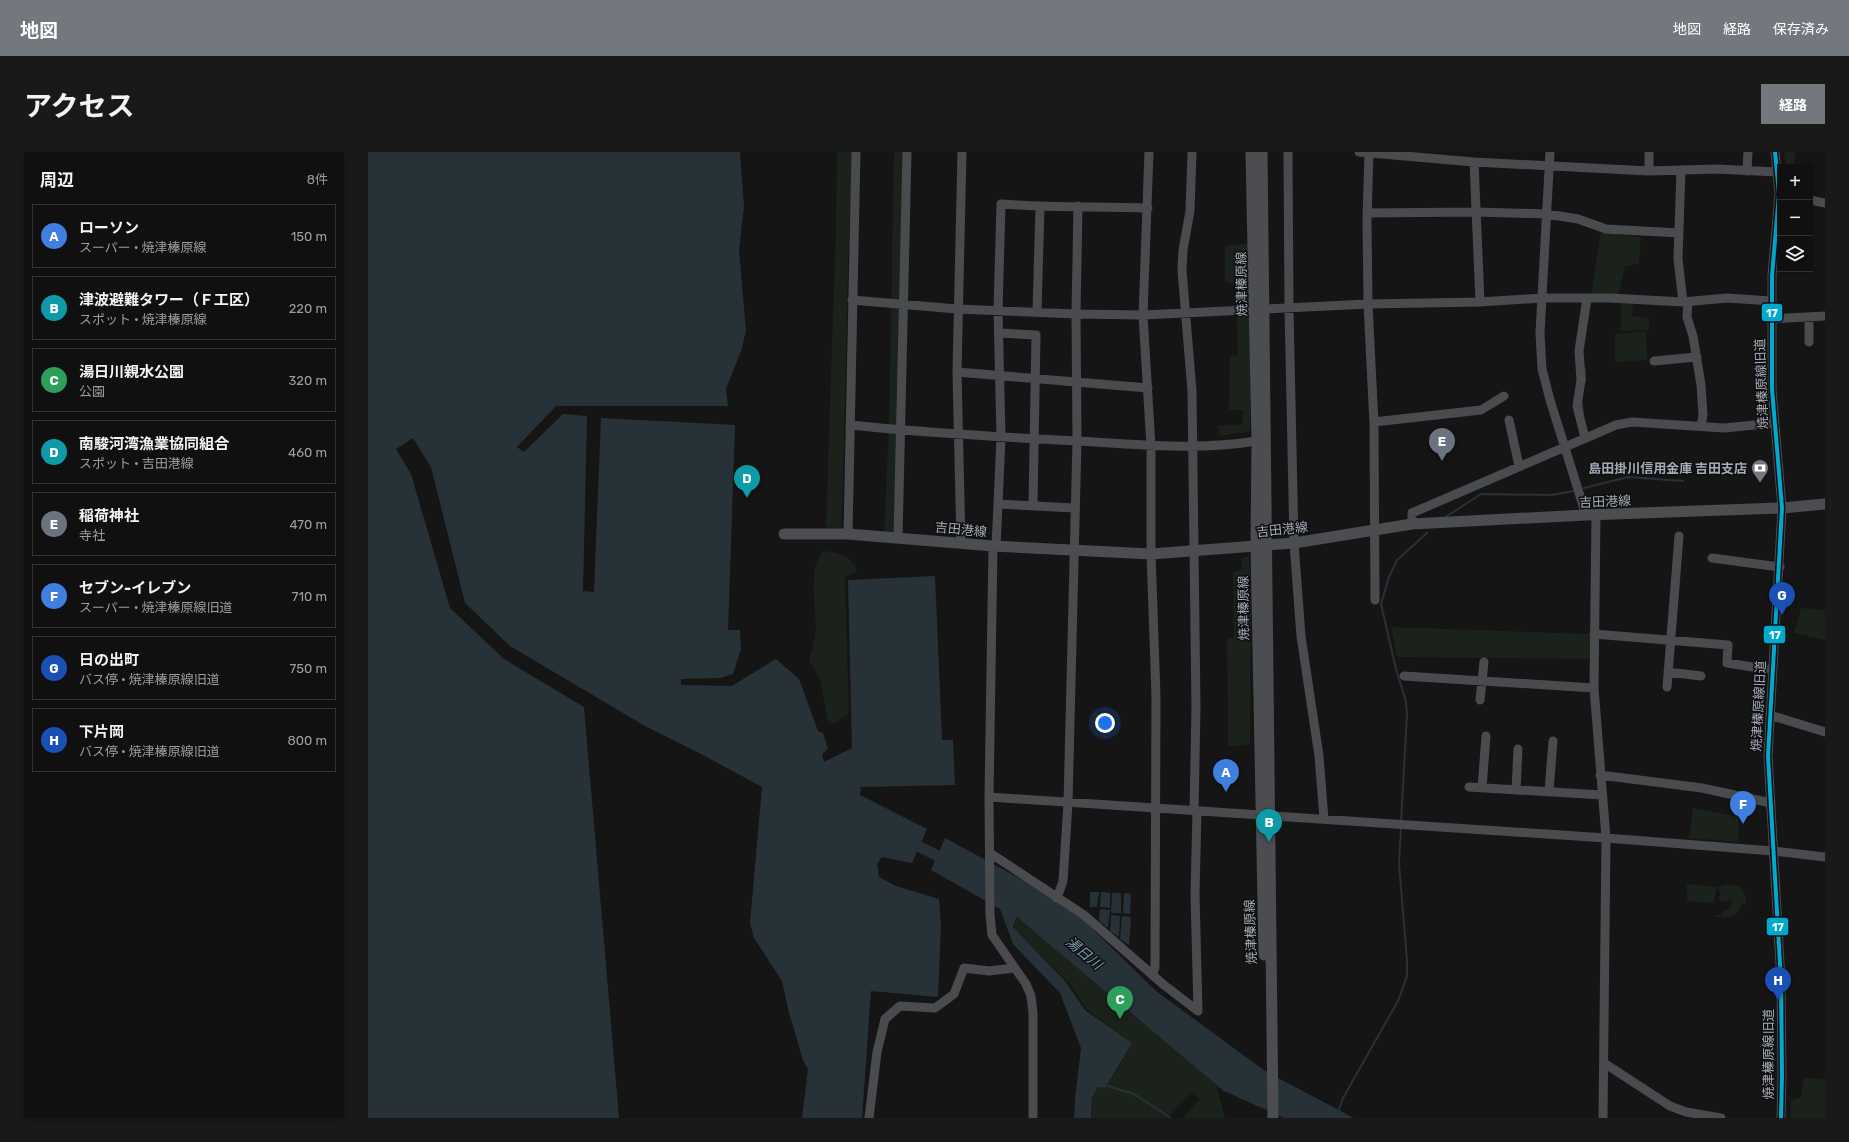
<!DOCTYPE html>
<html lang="ja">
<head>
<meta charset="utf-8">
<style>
  :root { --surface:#101010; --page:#191919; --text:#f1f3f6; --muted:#9c9d9f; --line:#303030; --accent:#73777e }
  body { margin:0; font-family:Rubik,"Noto Sans JP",sans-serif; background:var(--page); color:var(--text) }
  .controls { position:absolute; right:12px; top:12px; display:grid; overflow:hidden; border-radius:0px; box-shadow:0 2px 6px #0003 }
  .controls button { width:36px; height:36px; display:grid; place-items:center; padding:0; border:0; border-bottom:1px solid var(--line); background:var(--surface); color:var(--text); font:20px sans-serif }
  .you { position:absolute; left:737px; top:571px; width:14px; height:14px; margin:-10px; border:3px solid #fff; border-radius:50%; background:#1a73e8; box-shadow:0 0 0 6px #1a73e833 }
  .badge { display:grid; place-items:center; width:26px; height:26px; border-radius:50%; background:var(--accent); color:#fff; font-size:13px; font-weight:700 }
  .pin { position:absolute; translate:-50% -33px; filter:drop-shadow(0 1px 2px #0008) }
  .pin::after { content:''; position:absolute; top:21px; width:14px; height:12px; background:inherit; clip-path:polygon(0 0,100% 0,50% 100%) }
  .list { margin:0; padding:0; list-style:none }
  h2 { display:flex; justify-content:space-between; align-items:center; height:52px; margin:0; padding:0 16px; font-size:17px }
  h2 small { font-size:13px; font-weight:400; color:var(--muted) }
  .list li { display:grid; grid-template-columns:26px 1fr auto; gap:12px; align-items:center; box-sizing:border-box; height:64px; margin:0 8px 8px; padding:0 8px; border:1px solid var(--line); border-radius:0px }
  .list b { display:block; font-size:15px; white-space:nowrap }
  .list p { margin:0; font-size:13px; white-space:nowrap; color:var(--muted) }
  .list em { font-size:13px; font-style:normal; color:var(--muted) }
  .icon { flex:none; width:22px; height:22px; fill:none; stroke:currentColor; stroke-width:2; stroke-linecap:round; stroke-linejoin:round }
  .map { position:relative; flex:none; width:1457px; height:966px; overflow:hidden; border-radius:0px }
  header { display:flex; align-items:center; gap:24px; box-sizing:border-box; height:56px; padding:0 20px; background:var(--accent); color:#fff }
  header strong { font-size:19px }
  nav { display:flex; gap:22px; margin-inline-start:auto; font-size:14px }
  .intro { display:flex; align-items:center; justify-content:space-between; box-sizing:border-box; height:96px; padding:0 24px }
  h1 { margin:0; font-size:28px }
  .button { padding:10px 18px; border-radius:0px; background:var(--accent); color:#fff; font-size:14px; font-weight:700 }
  main { display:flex; gap:24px; padding:0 24px }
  aside { flex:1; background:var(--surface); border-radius:0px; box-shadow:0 2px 6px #0003 }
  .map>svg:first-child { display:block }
  .green { fill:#1b221b }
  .water { fill:#273238 }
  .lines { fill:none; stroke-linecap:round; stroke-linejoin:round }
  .stream { stroke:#273238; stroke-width:2 }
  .river { stroke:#273238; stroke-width:11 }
  .minor { stroke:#494b4e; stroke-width:9 }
  .major { stroke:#4b4d50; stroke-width:11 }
  .bus-1-casing { stroke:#0f0f11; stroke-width:7 }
  .bus-1 { stroke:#00a9ce; stroke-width:4 }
  .labels { text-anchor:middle; stroke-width:3; stroke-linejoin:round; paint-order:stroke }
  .street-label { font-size:13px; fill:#a5acb7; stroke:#0f0f11 }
  .poi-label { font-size:13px; font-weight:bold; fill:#a5acb7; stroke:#0f0f11; text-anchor:end }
  .water-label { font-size:14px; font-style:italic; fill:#7a9fb4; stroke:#0f0f11 }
  .line-badge { stroke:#0f0f11; stroke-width:1.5 }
  .badge-label { font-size:11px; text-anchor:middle; font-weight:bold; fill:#fff }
</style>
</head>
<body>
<header>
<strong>地図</strong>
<nav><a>地図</a><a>経路</a><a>保存済み</a></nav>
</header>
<div class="intro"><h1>アクセス</h1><a class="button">経路</a></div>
<main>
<aside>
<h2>周辺<small>8件</small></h2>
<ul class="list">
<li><span class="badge" style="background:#3f7fe0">A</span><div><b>ローソン</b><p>スーパー · 焼津榛原線</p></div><em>150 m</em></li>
<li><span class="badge" style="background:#0f9aa8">B</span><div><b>津波避難タワー（Ｆ工区）</b><p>スポット · 焼津榛原線</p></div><em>220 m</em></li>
<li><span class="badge" style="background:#2e9e5b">C</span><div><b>湯日川親水公園</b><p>公園</p></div><em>320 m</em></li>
<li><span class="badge" style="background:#0f9aa8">D</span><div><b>南駿河湾漁業協同組合</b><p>スポット · 吉田港線</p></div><em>460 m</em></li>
<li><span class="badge" style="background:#6b7280">E</span><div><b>稲荷神社</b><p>寺社</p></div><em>470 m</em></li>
<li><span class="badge" style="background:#3f7fe0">F</span><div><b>セブン-イレブン</b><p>スーパー · 焼津榛原線旧道</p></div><em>710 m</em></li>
<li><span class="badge" style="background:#1a4fb4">G</span><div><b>日の出町</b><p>バス停 · 焼津榛原線旧道</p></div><em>750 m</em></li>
<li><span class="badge" style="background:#1a4fb4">H</span><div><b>下片岡</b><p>バス停 · 焼津榛原線旧道</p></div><em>800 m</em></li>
</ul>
</aside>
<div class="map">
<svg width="1457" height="966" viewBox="0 0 1457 966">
  <rect width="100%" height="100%" fill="#151515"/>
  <path class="green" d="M469,0h16c-8,126 -6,251 -12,377l-15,-2 10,-301z
    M526,0h13l-9,386 -14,-1 5,-113z
    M1416,0h12l-3,15 -7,-1z
    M1233,79l21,4 19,2 -2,27 -14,2 -7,30h-27z
    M882,91v64h-13l1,-20 -13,-5v-36z
    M1253,151h12l-1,13 17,2v12l-28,1z
    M869,164h14l-1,115 -30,5 -2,-10 24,-2 1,-14h-14l1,-54 8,-1z
    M1278,179l1,29 -32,2v-28z
    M456,399c14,1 28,6 33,20l-12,7 4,136 -17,10 -4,-2 -8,-44 -11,-17c2,-8 5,-17 6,-25 4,-22 -10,-68 9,-85z
    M881,404l2,42 -1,146 -22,3 -1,-109h7l-1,-65 9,-4 -1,-11z
    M1433,456l24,2v30l-31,-7z
    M1023,475l201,7v25l-195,-2z
    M1325,656l46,9 -1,25 -49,-4z
    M1319,732l29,3 -2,16 -27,-2z
    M1356,732l16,2 6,12v6l-4,1c-4,14 -18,14 -30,11l10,-1 3,-6 3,1 3,-5 1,-6 -11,3 -3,-4 3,-4 -3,-6z
    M649,765l198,163 10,38h-42l17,-19 -7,-7 -26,26h-76l2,-24 4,-8 9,2 26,-45 -46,-34 -15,-24 -57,-57z
    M1436,926l21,1v39h-35l1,-17 10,-4z"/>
  <path class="water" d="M0,0h372l4,54 -5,45 7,80 -5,20 -15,38 2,17h-172l-39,41 7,5 39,-38 24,2 -4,175 11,1 7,-174 134,7 -7,205h12l1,19 -8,25 -13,4 -39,1v6l51,1 44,-27 23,20 19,52 5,2 5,16 -6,5 2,8 28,-14 -4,-168 87,-4 7,164h11l2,45 -94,2 -1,8 67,34 -15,34 -30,-6 -5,7 2,13 17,9 43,13 2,26 -3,72 -67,-6 -9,127h-60l6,-49 -5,-9 -15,-51 -6,-28 -28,-43 -4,-15 12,-136 -59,-32 -58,-29 -135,-80 -45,-43 -34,-136 -18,-29 -17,11 15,25 39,134 54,51 80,48 35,411h-251z
    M577,686l122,66 89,87 109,80 89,47h-70l-60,-27 -207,-174 -4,10 52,54 20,29 47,33 -27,45 -8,-1 -5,11 -1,20h-17l1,-19 6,-51 -21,-55 -47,-49 -13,-35 -69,-39z
    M722,740h9l-2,15h-7z
    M733,740l9,1v15l-10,-1z
    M744,741h9v20h-10z
    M756,741l7,1 -1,20 -7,-1z
    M732,757l10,1 -2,18 -9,-7z
    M743,763l9,1 -1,21 -9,-6z
    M754,764l9,1 -2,28 -9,-6z"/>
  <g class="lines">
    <path class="stream" d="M1217,216v13
      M1214,251l1,10
      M1216,336l44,-11 55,4
      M1076,366l37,-24 71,1 21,-4
      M1033,669l6,-107 -1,-12 -10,-33 -15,-65 8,-27 8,-17 30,-27
      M736,933l30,9 37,24
      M970,960l5,-14 55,-97 9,-25v-15l-8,-98 2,-35"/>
    <path class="river" d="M552,695l30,15"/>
    <path class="minor" d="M781,0l-6,163 8,132v107l5,142 -1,272 -3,7
      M824,0l-2,59 -7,39 -1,20 10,121 4,317 -2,103
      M920,0l1,156 5,235 7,93 18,120 5,63
      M991,0l115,10 175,9 68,-2 60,3
      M1001,0l-2,68 1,84 6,120 1,176
      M1182,0l-10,181 2,36 8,31 36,115
      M1281,0v19
      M1407,0l4,42 -7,82v113l10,119 -14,248 13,225 1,94 -1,43
      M1106,10l6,140
      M1313,18l-3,89 5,43
      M1379,19l1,-19
      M1442,48l15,3
      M999,61l109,-1 71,2 31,5 28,10 73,4
      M484,148l105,9 119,5 67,1 225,-11 112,-2 62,-4h68l73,4 44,-4 44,3
      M1320,150l-1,15 6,19 8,49 2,30 -2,11
      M669,160l3,-105
      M1441,165v25
      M1403,167l54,-3
      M631,181l37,2 -3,170
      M1286,209l43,-4
      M589,220l191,16
      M1141,268l10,46
      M1006,270l107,-12 23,-14
      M482,273c75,8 151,12 226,16 63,3 118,10 181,0
      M1217,286l-8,-32 4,-26 -2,-29 8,-53
      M706,356l-76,-4 3,-67 -3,-127 3,-106c49,4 98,2 147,4
      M1228,363l-2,173 12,150 -3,280
      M1044,372v-11l204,-88 16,-3 92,6 51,-5
      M480,382l8,-382
      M530,386l9,-386
      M593,391l-4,-171 5,-220
      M625,394l-4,251 1,117 2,21 34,49 5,12 2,17v105
      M628,395l2,-43
      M1344,406l68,9
      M1226,482l134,11 -1,18 45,7
      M1300,520l33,4
      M1036,524l190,12
      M1299,535l12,-151
      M1112,548l4,-38
      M1402,563l55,17
      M1232,623l102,13 69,15
      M1101,635l133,8
      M1114,636l4,-52
      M1148,638l2,-41
      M1181,639l4,-50
      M621,645l617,41 167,13 52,6
      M622,701l94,62 80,70 34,26 -3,-117 2,-83
      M689,746l6,-17 5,-78 9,-362 -1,-127 2,-108
      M1236,911l66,43 16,6 35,6
      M501,966l8,-66 8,-33 15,-13 35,2 19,-14 10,-26 25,3 25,-3"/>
    <path class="major" d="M883,0l6,289 -1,104 8,410
      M894,0l11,966
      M416,382h64l145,12 158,8 143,-11 118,-19 174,-9 196,-7 43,-4"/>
    <g class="bus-1-casing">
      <path id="bus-1" d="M1407,0l4,42 -7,82v113l10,119 -14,248 13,225 1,94 -1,43"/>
    </g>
    <use href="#bus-1" class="bus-1"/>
  </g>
  <defs>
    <g id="bank-pin" transform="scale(0.9)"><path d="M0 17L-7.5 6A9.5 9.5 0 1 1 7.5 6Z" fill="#73777e" stroke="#0f0f11"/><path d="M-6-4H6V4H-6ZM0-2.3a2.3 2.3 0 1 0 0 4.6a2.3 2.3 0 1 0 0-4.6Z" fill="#fff"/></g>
  </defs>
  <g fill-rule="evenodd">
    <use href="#bank-pin" x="1392" y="316"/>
  </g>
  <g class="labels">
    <g class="street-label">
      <text transform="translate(873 132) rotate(-91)" y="5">焼津榛原線</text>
      <text transform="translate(1393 232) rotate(-92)" y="5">焼津榛原線旧道</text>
      <text transform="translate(1237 349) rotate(-2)" y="5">吉田港線</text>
      <text transform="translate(593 377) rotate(6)" y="5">吉田港線</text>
      <text transform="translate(914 377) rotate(-6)" y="5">吉田港線</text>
      <text transform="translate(875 456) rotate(-91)" y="5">焼津榛原線</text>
      <text transform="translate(1390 554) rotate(-87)" y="5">焼津榛原線旧道</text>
      <text transform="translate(882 780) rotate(-92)" y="5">焼津榛原線</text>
      <text transform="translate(1400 902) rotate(-90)" y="5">焼津榛原線旧道</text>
    </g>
    <g class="poi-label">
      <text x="1379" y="321">島田掛川信用金庫 吉田支店</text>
    </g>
    <g class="water-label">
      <text transform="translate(716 801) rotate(40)" y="5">湯日川</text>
    </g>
  </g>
  <g class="line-badge">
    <rect x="1393" y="151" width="22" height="19" rx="4" fill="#00a9ce"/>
    <rect x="1395" y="473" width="23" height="19" rx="4" fill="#00a9ce"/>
    <rect x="1398" y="765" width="23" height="19" rx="4" fill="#00a9ce"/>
  </g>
  <g class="badge-label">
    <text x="1404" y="165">17</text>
    <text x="1407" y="487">17</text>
    <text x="1410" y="779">17</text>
  </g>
</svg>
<div class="controls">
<button>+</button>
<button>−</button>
<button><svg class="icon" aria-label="layers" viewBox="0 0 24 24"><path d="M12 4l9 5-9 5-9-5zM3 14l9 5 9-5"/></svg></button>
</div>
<div class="you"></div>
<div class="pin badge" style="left:858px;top:640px;background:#3f7fe0">A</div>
<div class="pin badge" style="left:901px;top:690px;background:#0f9aa8">B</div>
<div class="pin badge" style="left:752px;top:867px;background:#2e9e5b">C</div>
<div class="pin badge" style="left:379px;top:346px;background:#0f9aa8">D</div>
<div class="pin badge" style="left:1074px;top:309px;background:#6b7280">E</div>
<div class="pin badge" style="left:1375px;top:672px;background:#3f7fe0">F</div>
<div class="pin badge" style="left:1414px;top:463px;background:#1a4fb4">G</div>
<div class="pin badge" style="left:1410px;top:848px;background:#1a4fb4">H</div>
</div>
</main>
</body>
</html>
